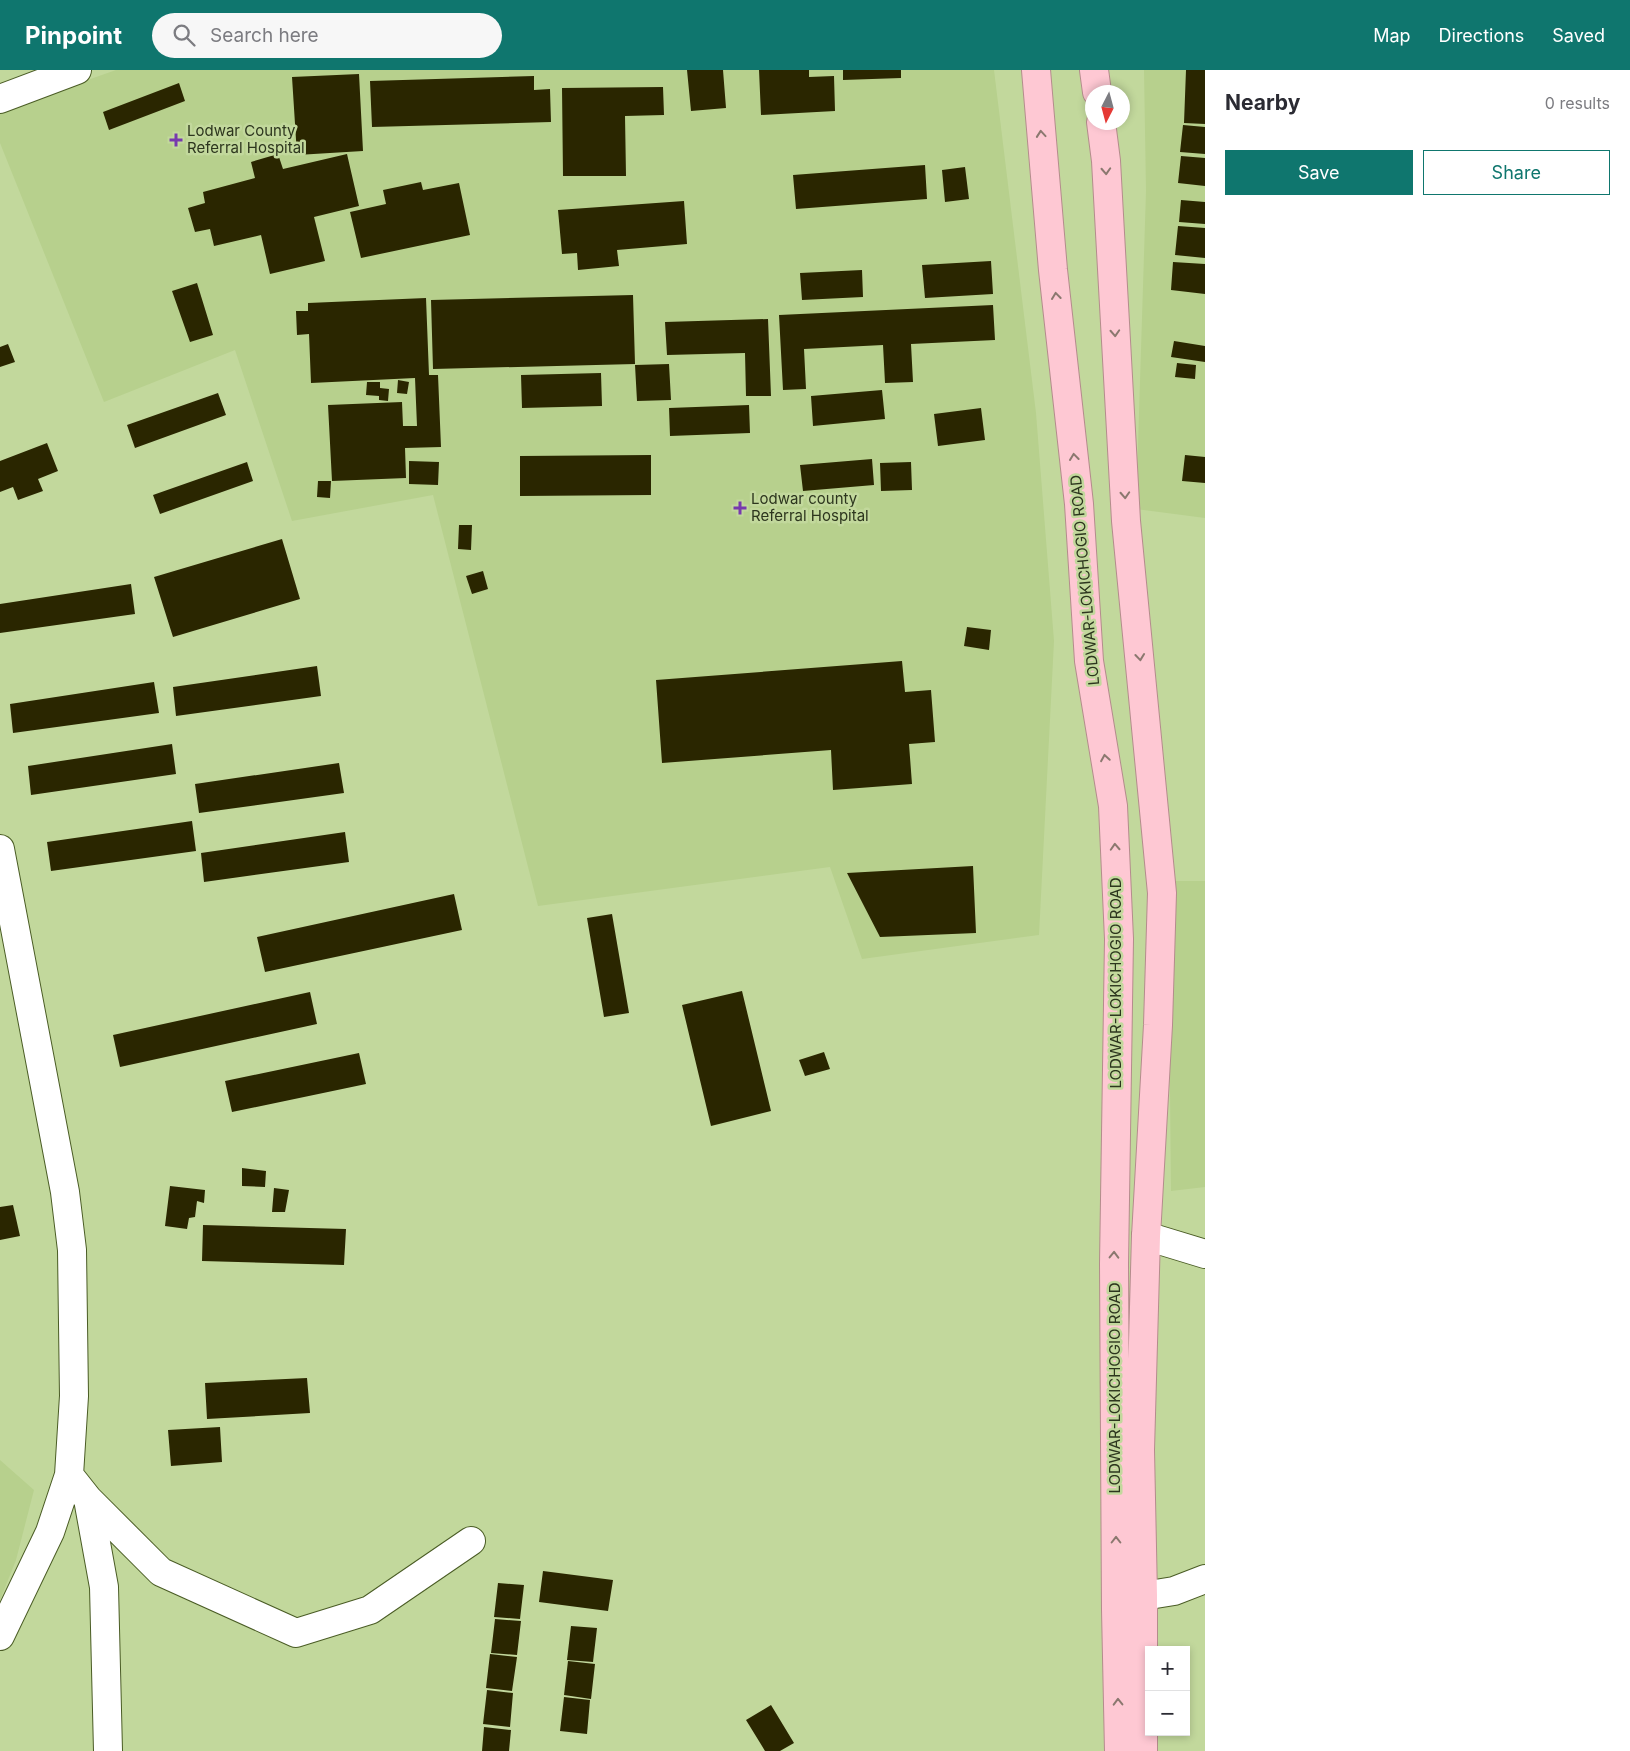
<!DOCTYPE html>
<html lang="en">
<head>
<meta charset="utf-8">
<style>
  :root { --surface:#fff; --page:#f7f7f7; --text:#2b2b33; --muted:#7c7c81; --line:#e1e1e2; --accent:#0f766e }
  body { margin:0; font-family:Inter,sans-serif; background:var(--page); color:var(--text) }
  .controls { position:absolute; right:15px; bottom:15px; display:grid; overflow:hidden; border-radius:0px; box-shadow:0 2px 8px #0003 }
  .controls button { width:45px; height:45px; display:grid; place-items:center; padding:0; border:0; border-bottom:1px solid var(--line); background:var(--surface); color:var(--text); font:25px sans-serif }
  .compass { position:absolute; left:1085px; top:15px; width:45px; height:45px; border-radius:50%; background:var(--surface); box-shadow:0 2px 8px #0003; rotate:186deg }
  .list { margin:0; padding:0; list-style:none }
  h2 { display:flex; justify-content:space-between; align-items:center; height:65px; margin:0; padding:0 20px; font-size:21px }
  h2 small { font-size:16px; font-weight:400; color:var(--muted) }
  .actions { display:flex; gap:10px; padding:15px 20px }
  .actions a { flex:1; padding:11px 0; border:1px solid var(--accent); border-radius:0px; text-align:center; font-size:18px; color:var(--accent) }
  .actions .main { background:var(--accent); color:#fff }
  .icon { flex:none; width:28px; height:28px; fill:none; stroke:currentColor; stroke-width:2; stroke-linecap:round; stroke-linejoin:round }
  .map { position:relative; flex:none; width:1205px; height:1681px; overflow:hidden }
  header { display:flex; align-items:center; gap:30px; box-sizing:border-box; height:70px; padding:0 25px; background:var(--accent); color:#fff }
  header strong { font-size:24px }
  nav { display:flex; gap:28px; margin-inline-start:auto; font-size:18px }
  .search { width:350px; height:45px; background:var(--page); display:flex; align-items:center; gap:12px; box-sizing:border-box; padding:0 18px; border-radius:28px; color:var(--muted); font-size:19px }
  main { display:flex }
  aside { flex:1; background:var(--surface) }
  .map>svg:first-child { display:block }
  .built { fill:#b7d08d }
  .building { fill:#2a2600 }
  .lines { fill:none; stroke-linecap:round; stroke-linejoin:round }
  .minor-casing { stroke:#4a5c25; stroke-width:30 }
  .secondary-casing { stroke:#4a5c25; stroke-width:30 }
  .trunk-casing { stroke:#b48c8c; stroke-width:30 }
  .minor { stroke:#fff; stroke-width:28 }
  .secondary { stroke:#fff; stroke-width:28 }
  .trunk { stroke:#fec8d3; stroke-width:28 }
  .oneway { stroke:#8b786f }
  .poi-dot { fill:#7739ae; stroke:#c2d89c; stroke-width:2 }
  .labels { text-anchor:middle; stroke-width:5; stroke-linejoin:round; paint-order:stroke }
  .poi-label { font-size:15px; fill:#2d361e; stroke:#c2d89c; text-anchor:start }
  .street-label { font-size:15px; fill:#2d361e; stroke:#c2d89c }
</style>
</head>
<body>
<header>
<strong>Pinpoint</strong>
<div class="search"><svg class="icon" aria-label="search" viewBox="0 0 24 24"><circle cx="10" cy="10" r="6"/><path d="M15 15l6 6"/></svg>Search here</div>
<nav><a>Map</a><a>Directions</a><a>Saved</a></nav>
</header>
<main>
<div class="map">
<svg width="1205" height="1681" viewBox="0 0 1205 1681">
  <rect width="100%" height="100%" fill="#c2d89c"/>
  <path class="built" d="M116,0h878l42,343 18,228 -15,294 -177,24 -32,-92 -292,39 -105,-411 -141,26 -57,-171 -131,52 -104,-259v-32z
    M1144,0h61v448l-69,-9 10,-318z
    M1168,811h37v306l-34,4z
    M0,1390l34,30 -18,70 -16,40z"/>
  <path class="building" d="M687,0h36l3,38 -35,3z
    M759,0h50v7l25,-1 1,35 -74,4z
    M843,0h58v8l-58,2z
    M1186,0h19v54l-21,-1z
    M359,4l4,77 -66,4 -5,-78z
    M534,6v14l16,-1 1,33 -179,5 -2,-46z
    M179,13l6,18 -76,29 -6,-18z
    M663,17l1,28 -39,1 1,60h-63l-1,-88z
    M1183,55l22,2v27l-25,-2z
    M278,84l5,15 64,-15 12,52 -45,11 11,44 -55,13 -9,-39 -47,11 -4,-17 -15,3 -7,-24 17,-5 -2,-11 52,-14 -4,-16z
    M1181,86l24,2v28l-27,-3z
    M925,95l2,34 -131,10 -3,-34z
    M965,97l4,32 -24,3 -3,-32z
    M421,112l2,8 36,-7 11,52 -109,23 -11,-46 36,-8 -3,-14z
    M1181,130l24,2v22l-26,-2z
    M684,131l3,43 -70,6 2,16 -41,4 -1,-17 -15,1 -4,-44z
    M1178,156l27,2v30l-30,-3z
    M991,191l2,33 -68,4 -3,-33z
    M1173,192l32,2v30l-34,-4z
    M862,200l1,27 -61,3 -2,-27z
    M197,213l16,52 -23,7 -18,-51z
    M633,225l2,69 -202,5 -2,-69z
    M426,228l3,77h9l3,72 -36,1 1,30 -74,3 -4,-76 74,-3 1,24h14l-2,-48 -104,5 -2,-49 -12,1 -1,-24h12v-8z
    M993,235l2,35 -84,4 2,38 -28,1 -2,-38 -79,4 2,40 -23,1 -4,-75z
    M768,249l3,77h-25l-1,-43 -78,2 -2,-33z
    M1174,271l31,5v16l-34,-5z
    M8,274l7,18 -15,5v-20z
    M1177,293l19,2 -1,14 -20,-2z
    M669,294l2,36 -34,1 -2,-36z
    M601,303l1,33 -80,2 -1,-33z
    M398,310l11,2 -2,12 -10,-1z
    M367,312h13v6l9,1 -1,12 -9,-1v-4l-13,-1z
    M882,320l3,29 -72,7 -2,-30z
    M218,323l8,22 -91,33 -8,-23z
    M749,335l1,28 -80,3 -1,-28z
    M981,338l4,32 -47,6 -4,-32z
    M47,373l11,28 -20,8 5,12 -25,9 -5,-13 -13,5v-31z
    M651,385v40l-131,1v-40z
    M1185,385l20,2v26l-23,-2z
    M872,389l2,26 -71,6 -3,-26z
    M409,391l30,1 -1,23 -29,-1z
    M247,392l6,19 -93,33 -7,-19z
    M911,392l1,28 -31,1 -1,-28z
    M318,411h13l-1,17 -13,-1z
    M459,455h13l-1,25 -13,-1z
    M282,469l18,60 -127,38 -19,-60z
    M483,501l5,18 -16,5 -6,-18z
    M131,514l4,30 -135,19v-29z
    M967,557l24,3 -2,20 -25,-4z
    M902,591l3,31 26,-2 4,52 -26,2 3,40 -79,6 -2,-40 -169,13 -6,-83z
    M317,596l4,30 -145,20 -3,-29z
    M154,612l5,31 -146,20 -3,-29z
    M172,674l4,30 -145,21 -3,-29z
    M339,693l5,30 -145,20 -4,-29z
    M192,751l4,30 -145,20 -4,-29z
    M345,762l4,30 -145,20 -3,-29z
    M973,796l3,67 -96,4 -33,-64z
    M454,824l8,36 -197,42 -8,-35z
    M612,844l17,99 -25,4 -17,-99z
    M742,921l29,120 -60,15 -29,-121z
    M310,922l7,32 -197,43 -7,-32z
    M824,982l6,17 -25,7 -6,-16z
    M359,983l7,31 -134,28 -7,-31z
    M242,1098l24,3 -1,16 -23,-1z
    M170,1116l35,4 -1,13 -7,-2 -2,16 -6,1 -2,11 -22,-3z
    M274,1118l15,2 -4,22h-13z
    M13,1135l7,31 -20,4v-33z
    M203,1155l143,4 -2,36 -142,-4z
    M307,1308l3,35 -103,6 -2,-36z
    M220,1357l2,35 -51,4 -3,-36z
    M543,1501l70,9 -5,31 -69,-9z
    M498,1513l26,2 -4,34 -26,-2z
    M495,1549l26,2 -4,34 -26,-2z
    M571,1556l26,2 -4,34 -26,-2z
    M490,1584l27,3 -5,34 -26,-3z
    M568,1591l27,3 -4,35 -27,-4z
    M487,1620l26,3 -3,34 -27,-3z
    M564,1627l26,3 -3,34 -27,-3z
    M771,1635l23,38 -14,8h-15l-19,-31z
    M484,1657l27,3 -2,21h-27z"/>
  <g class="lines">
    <g class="minor-casing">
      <path id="minor" d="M0,779l65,343 7,58 2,146 -5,79 -19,57 -50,104
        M1146,1166l59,18
        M69,1405l19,24 73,73 135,61 74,-23 101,-69
        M88,1429l16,88 4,164
        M1143,1526l31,-5 31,-12"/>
    </g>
    <g class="secondary-casing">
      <path id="secondary" d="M0,29l77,-29"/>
    </g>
    <g class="trunk-casing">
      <path id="trunk" d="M1036,0l17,200 26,234 10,157 24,145 6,133 -5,325 2,346 3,141
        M1094,0l3,22
        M1101,52l5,39 20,360 36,372 -4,132 -12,211 -6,214 3,146v155"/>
    </g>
    <use href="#minor" class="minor"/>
    <use href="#secondary" class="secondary"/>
    <use href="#trunk" class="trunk"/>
  </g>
  <defs><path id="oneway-chevron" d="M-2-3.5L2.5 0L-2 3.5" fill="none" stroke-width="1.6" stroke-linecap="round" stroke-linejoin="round" transform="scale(1.25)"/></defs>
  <g class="oneway">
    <use href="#oneway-chevron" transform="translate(1041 64) rotate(-95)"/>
    <use href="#oneway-chevron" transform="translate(1106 101) rotate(87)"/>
    <use href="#oneway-chevron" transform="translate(1056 226) rotate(-97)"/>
    <use href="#oneway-chevron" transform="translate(1115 263) rotate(87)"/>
    <use href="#oneway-chevron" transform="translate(1074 387) rotate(-97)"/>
    <use href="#oneway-chevron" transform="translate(1125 425) rotate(87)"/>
    <use href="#oneway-chevron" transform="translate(1140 587) rotate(84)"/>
    <use href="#oneway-chevron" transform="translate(1105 688) rotate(-99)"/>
    <use href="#oneway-chevron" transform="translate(1115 777) rotate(-93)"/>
    <use href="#oneway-chevron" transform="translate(1114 1185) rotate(-89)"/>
    <use href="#oneway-chevron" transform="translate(1116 1470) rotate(-90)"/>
    <use href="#oneway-chevron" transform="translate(1118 1632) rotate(-91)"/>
  </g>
  <g class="poi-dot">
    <path d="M173.5 62.5h5v5h5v5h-5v5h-5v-5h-5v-5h5z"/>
    <path d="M737.5 430.5h5v5h5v5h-5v5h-5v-5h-5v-5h5z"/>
  </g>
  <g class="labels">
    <g class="poi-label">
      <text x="187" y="66">Lodwar County<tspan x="187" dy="17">Referral Hospital</tspan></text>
      <text x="751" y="434">Lodwar county<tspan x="751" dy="17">Referral Hospital</tspan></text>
    </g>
    <g class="street-label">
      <text transform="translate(1085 510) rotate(-95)" y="5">LODWAR-LOKICHOGIO ROAD</text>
      <text transform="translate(1116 913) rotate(-90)" y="5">LODWAR-LOKICHOGIO ROAD</text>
      <text transform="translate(1115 1318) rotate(-90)" y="5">LODWAR-LOKICHOGIO ROAD</text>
    </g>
  </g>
</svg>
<div class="controls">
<button>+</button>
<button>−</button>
</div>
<svg class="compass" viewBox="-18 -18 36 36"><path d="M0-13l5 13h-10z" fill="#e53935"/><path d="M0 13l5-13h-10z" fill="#7c7c81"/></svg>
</div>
<aside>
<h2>Nearby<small>0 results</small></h2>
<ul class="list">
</ul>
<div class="actions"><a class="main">Save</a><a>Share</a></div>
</aside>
</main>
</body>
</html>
